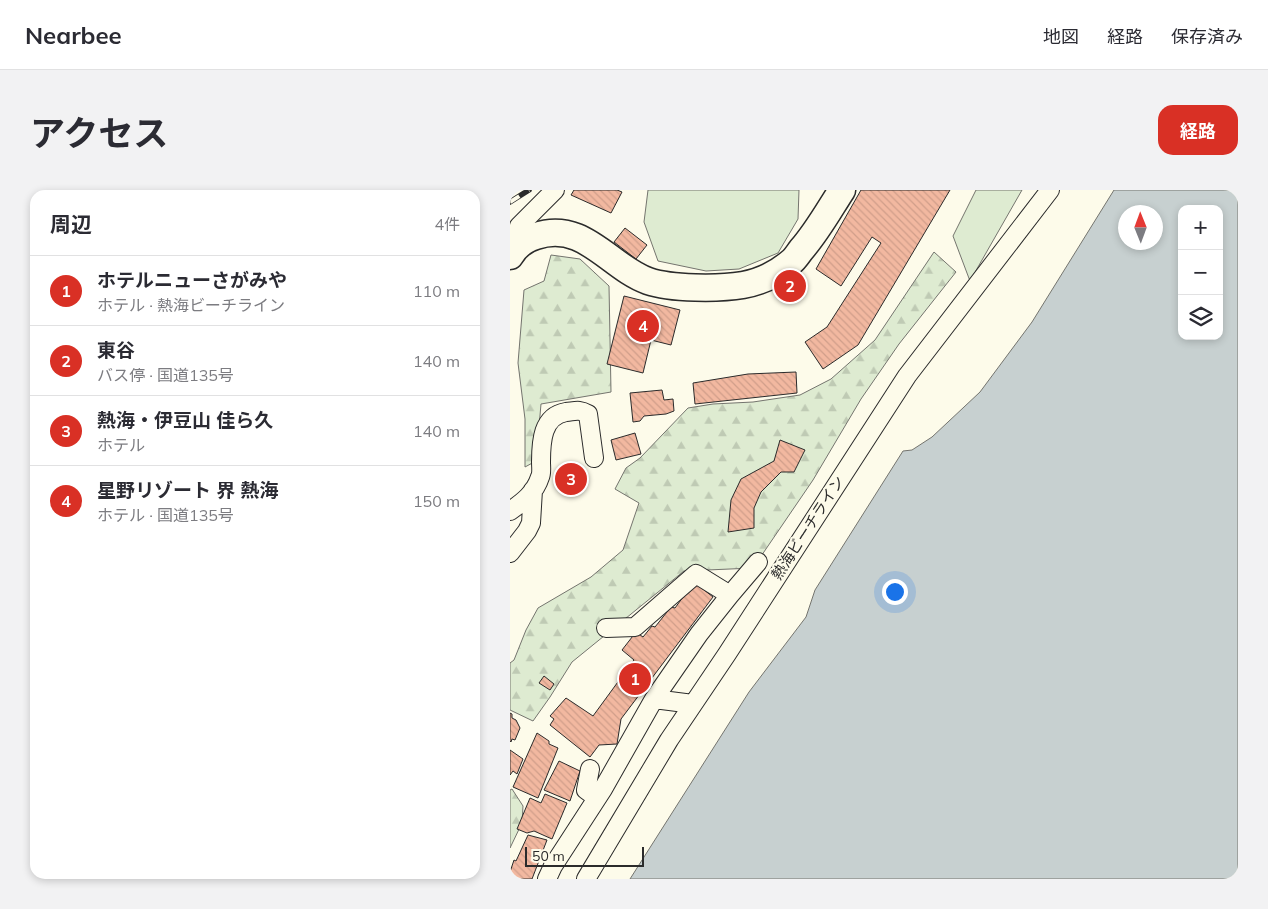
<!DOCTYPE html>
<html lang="ja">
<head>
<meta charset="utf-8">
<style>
  :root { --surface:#fff; --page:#f2f2f3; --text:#2b2b33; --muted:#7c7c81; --line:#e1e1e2; --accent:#d93025 }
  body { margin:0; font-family:Mulish,"Noto Sans JP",sans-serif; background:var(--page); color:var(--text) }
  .controls { position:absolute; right:15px; top:15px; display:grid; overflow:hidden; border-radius:10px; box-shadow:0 2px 8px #0003 }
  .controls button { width:45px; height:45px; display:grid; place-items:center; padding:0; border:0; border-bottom:1px solid var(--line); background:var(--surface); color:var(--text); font:25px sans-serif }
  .compass { position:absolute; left:608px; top:15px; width:45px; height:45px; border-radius:50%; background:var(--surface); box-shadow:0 2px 8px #0003; rotate:359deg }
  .scale { position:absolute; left:15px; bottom:12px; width:119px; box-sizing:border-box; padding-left:5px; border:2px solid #2b2b2b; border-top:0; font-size:14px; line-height:18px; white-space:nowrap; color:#2b2b2b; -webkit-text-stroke:4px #fdfbea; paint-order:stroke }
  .you { position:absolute; left:384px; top:401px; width:18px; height:18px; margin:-12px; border:4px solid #fff; border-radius:50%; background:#1a73e8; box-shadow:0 0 0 8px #1a73e833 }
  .badge { display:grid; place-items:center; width:32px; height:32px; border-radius:50%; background:var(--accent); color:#fff; font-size:16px; font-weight:700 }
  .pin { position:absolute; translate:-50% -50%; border:2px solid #fff; box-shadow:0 1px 5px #0006 }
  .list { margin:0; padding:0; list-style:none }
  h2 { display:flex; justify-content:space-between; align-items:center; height:65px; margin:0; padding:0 20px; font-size:21px }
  h2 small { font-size:16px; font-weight:400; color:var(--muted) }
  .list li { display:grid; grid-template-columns:32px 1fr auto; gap:15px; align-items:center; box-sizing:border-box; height:70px; padding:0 20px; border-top:1px solid var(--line) }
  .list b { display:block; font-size:19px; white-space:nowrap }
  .list p { margin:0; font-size:16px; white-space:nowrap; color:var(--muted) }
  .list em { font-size:16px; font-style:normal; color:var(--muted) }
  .icon { flex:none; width:28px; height:28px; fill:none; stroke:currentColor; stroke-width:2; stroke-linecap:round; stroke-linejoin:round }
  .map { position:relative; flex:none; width:728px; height:689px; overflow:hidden; border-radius:15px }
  header { display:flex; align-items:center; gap:30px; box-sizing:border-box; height:70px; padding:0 25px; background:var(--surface); border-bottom:1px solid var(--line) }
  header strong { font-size:24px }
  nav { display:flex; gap:28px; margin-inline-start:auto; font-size:18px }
  .intro { display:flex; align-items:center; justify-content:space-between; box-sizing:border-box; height:120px; padding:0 30px }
  h1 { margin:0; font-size:35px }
  .button { padding:12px 22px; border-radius:15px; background:var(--accent); color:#fff; font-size:18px; font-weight:700 }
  main { display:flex; gap:30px; padding:0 30px }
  aside { flex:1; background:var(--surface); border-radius:15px; box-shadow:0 2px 8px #0003 }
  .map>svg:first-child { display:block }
  .grass { fill:#deebd1; stroke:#74746e }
  .forest { fill:url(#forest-firs); stroke:#74746e }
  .water { fill:#c7d0d0; stroke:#74746e; fill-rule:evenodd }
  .building { fill:url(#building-back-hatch); stroke:#2b2b2b }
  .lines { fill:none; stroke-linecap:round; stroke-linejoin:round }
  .minor-casing { stroke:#2b2b2b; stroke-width:20 }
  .highway-casing { stroke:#2b2b2b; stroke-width:29 }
  .minor { stroke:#fdfbea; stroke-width:18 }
  .highway { stroke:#fdfbea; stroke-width:26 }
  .rail-casing { stroke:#2b2b2b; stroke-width:5.5 }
  .rail { stroke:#fdfbea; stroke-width:4; stroke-dasharray:11; stroke-linecap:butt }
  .labels { text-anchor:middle; stroke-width:4; stroke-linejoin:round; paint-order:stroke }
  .street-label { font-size:15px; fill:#2b2b2b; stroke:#fdfbea }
</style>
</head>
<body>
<header>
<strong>Nearbee</strong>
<nav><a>地図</a><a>経路</a><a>保存済み</a></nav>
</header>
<div class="intro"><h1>アクセス</h1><a class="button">経路</a></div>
<main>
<aside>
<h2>周辺<small>4件</small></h2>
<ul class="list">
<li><span class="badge">1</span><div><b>ホテルニューさがみや</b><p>ホテル · 熱海ビーチライン</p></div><em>110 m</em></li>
<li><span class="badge">2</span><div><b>東谷</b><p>バス停 · 国道135号</p></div><em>140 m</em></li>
<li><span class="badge">3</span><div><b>熱海・伊豆山 佳ら久</b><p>ホテル</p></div><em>140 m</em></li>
<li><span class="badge">4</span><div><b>星野リゾート 界 熱海</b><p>ホテル · 国道135号</p></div><em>150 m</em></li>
</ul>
</aside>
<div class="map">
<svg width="728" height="689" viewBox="0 0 728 689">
  <defs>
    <pattern id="forest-firs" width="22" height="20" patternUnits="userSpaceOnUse" patternTransform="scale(1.25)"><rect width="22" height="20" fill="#deebd1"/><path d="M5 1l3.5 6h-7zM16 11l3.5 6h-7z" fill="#bfcab4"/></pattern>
    <pattern id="building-back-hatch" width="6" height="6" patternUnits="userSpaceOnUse" patternTransform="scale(1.25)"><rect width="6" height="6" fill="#f2b8a0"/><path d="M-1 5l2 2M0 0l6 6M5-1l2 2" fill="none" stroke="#d09e8a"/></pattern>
  </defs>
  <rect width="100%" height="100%" fill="#fdfbea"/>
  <path class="grass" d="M138,0h151l-1,29 -20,34 -39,16 -33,2 -48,-10 -14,-39z
    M466,0h46l-52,91 -17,-45z"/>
  <path class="forest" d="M424,62l22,20 -57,72 -38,55 -48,81 -60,88 -69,3 -112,91 -22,35 -17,24 -23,-11v-47l4,-3 12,-30 12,-22 53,-31 32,-27 16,-47 -24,-14 11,-21 14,-10 48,-50 25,-4 40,-2 47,-7 31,-16 44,-39z
    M41,65l29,4 29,27 2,106 -70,12 -5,57 -11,6v-48l-7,-56 6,-73 20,-9z
    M2,599l11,17 -1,17 -12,25v-58z"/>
  <path class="water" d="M604,0h124v689h-608l119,-187 57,-75 9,-27 88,-139 9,-1 20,-13 48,-45 52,-70zM672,19h37v127h-37zM616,22h30v30h-30z"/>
  <path class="building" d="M64,0h43l5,2 -11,21 -40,-18z
    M351,0h89l-92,155 -35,24 -18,-27 22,-15 54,-84 -9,-6 -31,49 -25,-17z
    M115,38l22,17 -11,14 -22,-17z
    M114,106l56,14 -9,35 -20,-5 -8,33 -36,-9z
    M286,182l1,21 -102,11 -2,-21 55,-9z
    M152,200l2,10 9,-1 1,12 -8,3 -22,2 -4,5 -7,1 -3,-29z
    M125,243l6,21 -25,6 -5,-20z
    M270,250l25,10 -11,22h-13l-20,20 -7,16v20l-26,4 3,-32 10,-21 33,-18z
    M184,392l19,15 -92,122 -4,25 -18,1 -9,12 -40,-32 4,-6 -4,-3 16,-18 27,18 41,-56 -12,-10 14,-18 7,5 9,-11 3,1 16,-20 4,1z
    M34,486l10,8 -4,6 -11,-7z
    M0,523l2,1v4l4,2 4,8 -5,12 -3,-1 -1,3 -1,-1z
    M27,543l12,8v3l9,4 -20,50 -25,-11z
    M0,560l13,9 -6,15 -4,-3 -3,4z
    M49,571l21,10 -10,30 -26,-11z
    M35,604l22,9 -15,36 -18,-8 -7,2 -10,-4 13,-31 11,5z
    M18,645l19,5 -15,39h-22v-7l4,-12 2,1z"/>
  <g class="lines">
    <g class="minor-casing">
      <path id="minor" d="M4,59l5,-23 36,-36
        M0,321c13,-9 25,-18 30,-34 2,-4 1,-10 1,-15 0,-20 1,-46 25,-50 10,-1 13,-3 22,2l6,44
        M0,363l17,-22 4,-8 2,-33
        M96,438l29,-1 61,-53 34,21
        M144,509l39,5
        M80,579l-4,21 11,8
        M37,689l6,-13 50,-77 51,-90 45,-65 31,-39 28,-33
        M76,689l83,-139 58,-86 180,-278 143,-186"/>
    </g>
    <g class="highway-casing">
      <path id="highway" d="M0,66c6,-10 15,-17 26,-20 48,-16 73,31 112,45 23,8 71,8 95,4 17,-3 35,-12 48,-23 4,-3 7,-8 10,-12 16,-18 28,-40 41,-60"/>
    </g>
    <use href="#minor" class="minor"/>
    <use href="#highway" class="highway"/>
    <g class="rail-casing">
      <path id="rail" d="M0,2l4,-2
        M0,12l19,-12"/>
    </g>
    <use href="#rail" class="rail"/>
  </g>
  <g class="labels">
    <g class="street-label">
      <text transform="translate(298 338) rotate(-57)" y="5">熱海ビーチライン</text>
    </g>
  </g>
</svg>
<div class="controls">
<button>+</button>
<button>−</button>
<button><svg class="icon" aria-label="layers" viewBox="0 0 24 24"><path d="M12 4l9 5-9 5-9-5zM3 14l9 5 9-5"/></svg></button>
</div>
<svg class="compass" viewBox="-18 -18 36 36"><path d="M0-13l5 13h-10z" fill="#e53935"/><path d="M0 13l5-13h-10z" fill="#7c7c81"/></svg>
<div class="scale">50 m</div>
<div class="you"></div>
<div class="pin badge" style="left:125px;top:489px">1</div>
<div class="pin badge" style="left:280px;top:96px">2</div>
<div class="pin badge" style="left:61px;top:289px">3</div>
<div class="pin badge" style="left:133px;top:136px">4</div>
</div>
</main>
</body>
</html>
